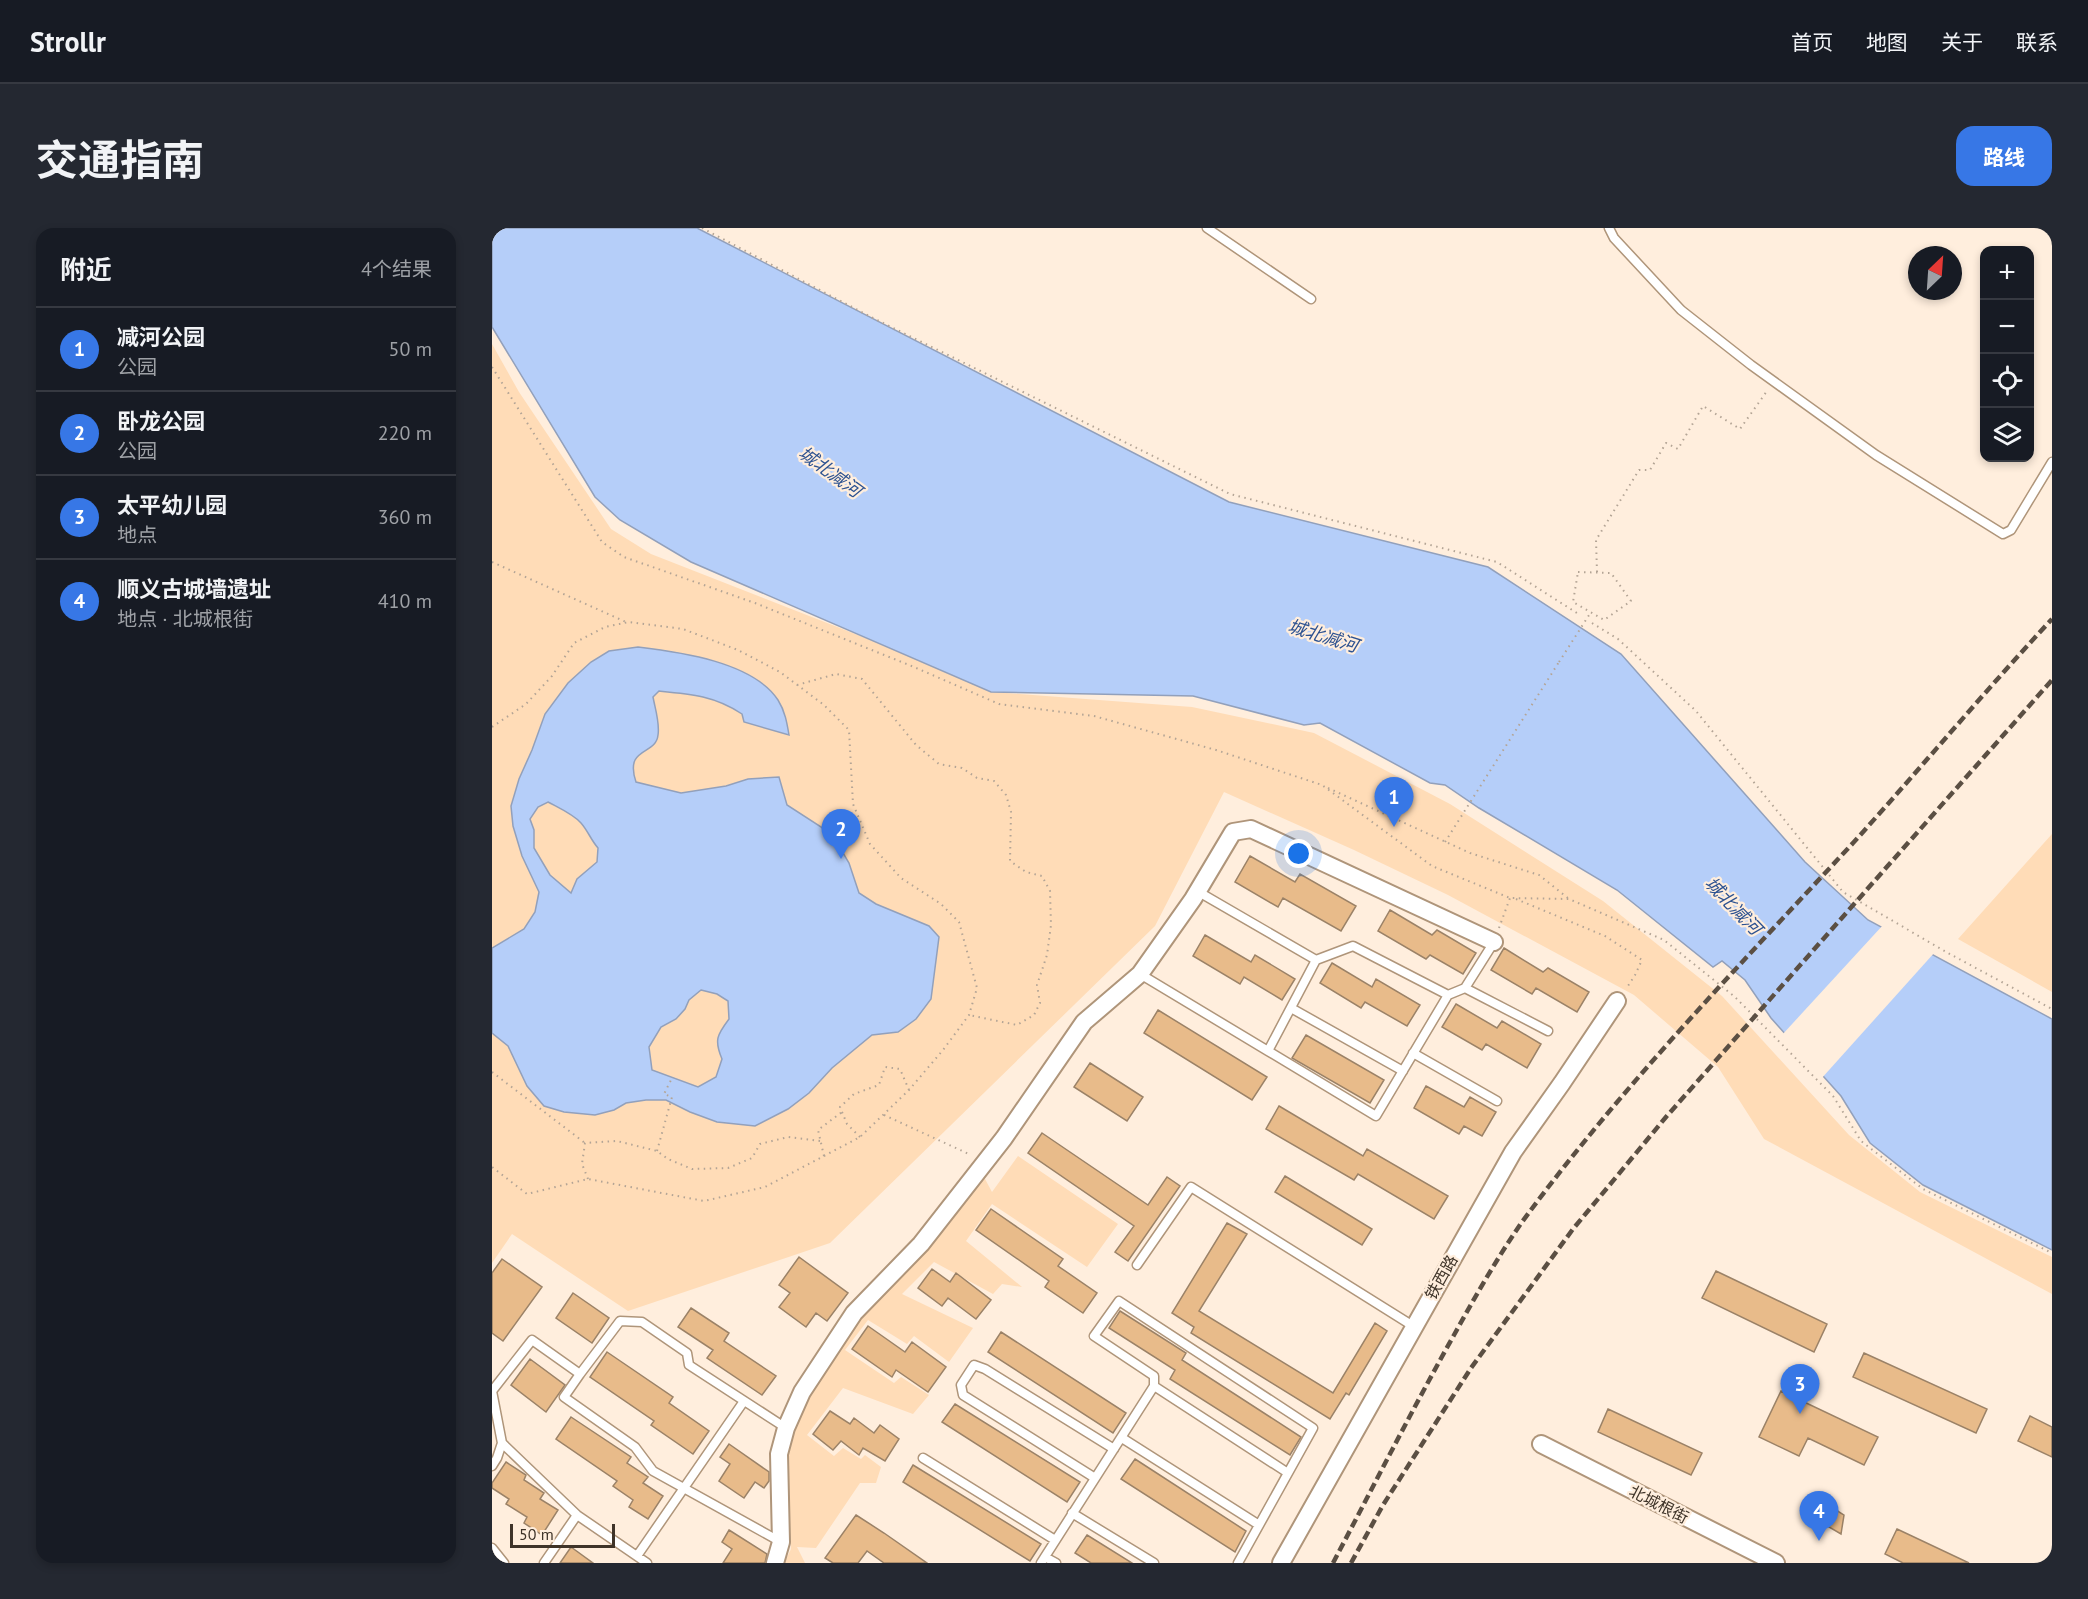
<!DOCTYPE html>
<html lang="zh">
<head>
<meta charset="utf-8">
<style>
  :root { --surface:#171b24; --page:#242831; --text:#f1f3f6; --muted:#9ea1a6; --line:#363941; --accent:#3777e6 }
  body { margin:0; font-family:"PT Sans","Noto Sans SC",sans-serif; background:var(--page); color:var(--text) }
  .controls { position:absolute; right:18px; top:18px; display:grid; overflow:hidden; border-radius:12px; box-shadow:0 3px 9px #0003 }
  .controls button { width:54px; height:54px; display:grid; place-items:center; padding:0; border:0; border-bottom:2px solid var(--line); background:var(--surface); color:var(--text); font:30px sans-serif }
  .compass { position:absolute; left:1416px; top:18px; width:54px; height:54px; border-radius:50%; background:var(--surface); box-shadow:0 3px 9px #0003; rotate:25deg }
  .scale { position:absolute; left:18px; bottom:15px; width:105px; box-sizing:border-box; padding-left:6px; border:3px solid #3f3429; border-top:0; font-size:16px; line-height:21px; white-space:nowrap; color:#3f3429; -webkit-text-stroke:4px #fed; paint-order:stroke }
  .you { position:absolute; left:807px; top:626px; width:21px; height:21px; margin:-15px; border:4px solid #fff; border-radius:50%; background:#1a73e8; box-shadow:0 0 0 9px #1a73e833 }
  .badge { display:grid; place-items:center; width:39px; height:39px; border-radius:50%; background:var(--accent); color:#fff; font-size:20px; font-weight:700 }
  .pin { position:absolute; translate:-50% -50px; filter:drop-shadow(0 2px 3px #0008) }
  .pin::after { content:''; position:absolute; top:32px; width:21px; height:18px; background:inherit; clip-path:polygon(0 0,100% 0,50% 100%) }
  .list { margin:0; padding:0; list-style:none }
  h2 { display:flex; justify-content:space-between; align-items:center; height:78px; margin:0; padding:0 24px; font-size:26px }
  h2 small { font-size:20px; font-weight:400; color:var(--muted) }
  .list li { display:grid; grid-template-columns:39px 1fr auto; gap:18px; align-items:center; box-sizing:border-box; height:84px; padding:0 24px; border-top:2px solid var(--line) }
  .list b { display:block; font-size:22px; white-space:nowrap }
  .list p { margin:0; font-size:20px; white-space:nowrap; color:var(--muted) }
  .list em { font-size:20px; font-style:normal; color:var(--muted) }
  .icon { flex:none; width:33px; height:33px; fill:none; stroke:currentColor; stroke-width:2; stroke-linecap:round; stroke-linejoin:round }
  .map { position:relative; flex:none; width:1560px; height:1335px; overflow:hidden; border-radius:18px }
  header { display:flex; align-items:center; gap:36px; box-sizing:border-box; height:84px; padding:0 30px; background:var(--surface); border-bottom:2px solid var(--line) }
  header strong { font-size:28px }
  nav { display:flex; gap:33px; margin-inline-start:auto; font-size:21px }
  .intro { display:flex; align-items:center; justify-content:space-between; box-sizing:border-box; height:144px; padding:0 36px }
  h1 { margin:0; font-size:42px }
  .button { padding:15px 27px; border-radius:18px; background:var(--accent); color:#fff; font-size:21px; font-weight:700 }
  main { display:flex; gap:36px; padding:0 36px }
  aside { flex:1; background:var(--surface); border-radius:18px; box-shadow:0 3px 9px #0003 }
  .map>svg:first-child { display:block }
  .green { fill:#ffdcb7 }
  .water { fill:#b5cef9; stroke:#92a0bb; stroke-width:1.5; fill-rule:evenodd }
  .pier { fill:#fed }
  .building { fill:#e8bb8a; stroke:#9b8267; stroke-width:1.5 }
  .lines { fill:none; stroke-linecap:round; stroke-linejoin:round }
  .lane-casing { stroke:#af957a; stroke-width:11 }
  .street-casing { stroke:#af957a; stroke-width:20 }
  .path { stroke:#b3a495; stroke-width:2; stroke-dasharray:1.5 4.5; stroke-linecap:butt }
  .lane { stroke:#fff; stroke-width:8 }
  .street { stroke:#fff; stroke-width:16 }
  .rail { stroke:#5b4f43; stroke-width:4.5; stroke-dasharray:9 4.5; stroke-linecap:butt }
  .path-bridge { stroke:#b3a495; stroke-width:2; stroke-dasharray:1.5 4.5; stroke-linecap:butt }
  .labels { text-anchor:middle; stroke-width:4.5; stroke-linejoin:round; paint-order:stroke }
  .street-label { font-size:16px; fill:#3f3429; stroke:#fed }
  .water-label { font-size:18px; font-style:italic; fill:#2d5291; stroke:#fed }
</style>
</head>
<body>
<header>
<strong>Strollr</strong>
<nav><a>首页</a><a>地图</a><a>关于</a><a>联系</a></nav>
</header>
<div class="intro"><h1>交通指南</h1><a class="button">路线</a></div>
<main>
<aside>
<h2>附近<small>4个结果</small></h2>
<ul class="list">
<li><span class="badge">1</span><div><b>减河公园</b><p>公园</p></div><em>50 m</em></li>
<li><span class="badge">2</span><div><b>卧龙公园</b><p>公园</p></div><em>220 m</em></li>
<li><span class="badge">3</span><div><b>太平幼儿园</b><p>地点</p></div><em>360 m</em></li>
<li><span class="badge">4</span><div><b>顺义古城墙遗址</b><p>地点 · 北城根街</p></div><em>410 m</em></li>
</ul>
</aside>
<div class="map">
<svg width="1560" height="1335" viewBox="0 0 1560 1335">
  <rect width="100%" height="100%" fill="#fed"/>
  <path class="green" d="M0,116l27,48 92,137 40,25 355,139 186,14 122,26 136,71 153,97 119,95 127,139 71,57 132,65v37l-288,-155 -46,-72 -84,-72 -186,-100 -94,-45 -130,-58 -69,134 -325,317 -202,68 -116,-77 -20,29z
    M1560,606v158l-94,-53z
    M526,928l100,68 -31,43 -95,-63 -26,37 56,46 -20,-3 -9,10 -59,-32 -32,32 71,34 -24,34 -35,-26 -7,8 -39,-24 -23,30 49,33 7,-6 28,18 -16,19 -70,-26 -36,47 27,21 9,-8 18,11 4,-4 16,12 -5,16h-16l-44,65 -19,-1 8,16h-21l7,-14 -6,-92 22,-82 25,-45 24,-31 74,-74 47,-61 15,28z"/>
  <path class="water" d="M0,0h205l532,274 259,65 133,87 184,208 63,58 184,99v231l-129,-65 -53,-42 -29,-47 -70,-78 -26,-38 -23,-19 -9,6 -96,-77 -138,-82 -34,-23 -15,-2 -110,-60 -16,2 -111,-29 -202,-4 -300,-130 -71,-42 -25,-23 -103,-170z
    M146,419c42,5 115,15 140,53 7,11 9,23 11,35l-45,-13 -2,-8c-27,-18 -51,-20 -83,-23l-6,6c2,11 7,26 5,38 -2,21 -34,11 -22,47l45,11 45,-7 22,-7 31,-2 8,28 45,29 17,29 10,30 17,11 53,22 10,11 -8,62 -15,20 -18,13 -26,3 -40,33 -23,25 -21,16 -33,17 -38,-4 -27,-10 -24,-12h-20l-20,3 -12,7 -19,5 -31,-3 -20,-6 -17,-20 -19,-40 -16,-13v-85l32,-19 11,-17 4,-20 -17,-36 -9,-30 -2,-20 8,-27 13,-29 13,-36 23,-31 23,-21 18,-11zM56,574c11,6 25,12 33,21 7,8 10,17 17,25l-1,14 -20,17 -6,14 -21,-18 -16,-27v-18l-4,-11 8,-12zM209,762l16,4 11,7 1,18c-12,16 -15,21 -7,40l-6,18 -18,10 -46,-17 -3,-23 12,-20 15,-8 9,-10 4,-9z"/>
  <path class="pier" d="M1391,697l52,27 -114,127 -39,-44z"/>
  <path class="building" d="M758,628l45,26 5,-8 56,32 -15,25 -58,-33 -5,9 -43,-25z
    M898,682l42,25 5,-5 39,23 -13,21 -33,-19 -4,4 -48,-28z
    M713,707l46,27 4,-7 40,24 -13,21 -38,-23 -4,7 -47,-28z
    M1012,720l39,24 5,-4 41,24 -12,20 -41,-24 -4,6 -41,-24z
    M840,735l40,24 4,-8 44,26 -13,21 -42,-24 -4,6 -41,-25z
    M964,776l41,24 5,-7 39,23 -14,24 -41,-24 -4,6 -40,-23z
    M666,782l109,67 -15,23 -108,-67z
    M814,807l78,45 -14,23 -78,-45z
    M598,835l53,34 -16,24 -53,-34z
    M934,858l38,21 6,-10 26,15 -14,24 -18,-10 -5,8 -45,-26z
    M787,878l84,50 4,-7 81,47 -14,23 -76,-45 -4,6 -88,-51z
    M550,905l106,72 19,-28 13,9 -52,75 -13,-9 19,-26 -106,-73z
    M793,948l87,53 -10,16 -87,-53z
    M499,981l72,50 -5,7 39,27 -14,20 -38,-26 4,-6 -73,-51z
    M735,995l20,11 -48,77 134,82 42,-70 12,8 -38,64 -3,-2 -16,26 -139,-86 3,-6 -22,-14z
    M307,1029l49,36 -21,28 -11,-8 -10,14 -27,-20 11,-14 -11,-8z
    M10,1031l40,28 -39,54 -11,-8v-60z
    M440,1041l18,13 6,-9 35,27 -15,19 -28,-21 -6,8 -24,-18z
    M1224,1043l111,53 -13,28 -112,-54z
    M81,1065l36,25 -17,25 -36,-25z
    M199,1080l38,25 -5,8 52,35 -14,19 -55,-37 6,-8 -35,-23z
    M628,1083l66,42 -4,7 119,77 -11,18 -120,-76 5,-9 -66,-42z
    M376,1098l37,26 7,-10 34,25 -18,25 -32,-22 -4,7 -40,-28z
    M509,1104l125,81 -13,20 -125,-81z
    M115,1124l66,45 -4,6 40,28 -16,23 -42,-29 3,-4 -64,-44z
    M1372,1125l123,56 -11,24 -123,-56z
    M38,1131l35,26 -19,27 -35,-27z
    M1289,1163l97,46 -14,28 -56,-27 -9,18 -40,-19z
    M463,1176l125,78 -13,20 -125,-80z
    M1116,1181l94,44 -11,22 -93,-43z
    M338,1183l20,13 4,-6 20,15 6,-8 19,14 -14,22 -22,-13 -4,7 -18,-14 -8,9 -20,-16z
    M1538,1188l22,11v30l-34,-16z
    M79,1189l60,40 -4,6 21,14 -5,6 20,13 -15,23 -19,-12 4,-7 -20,-14 4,-5 -61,-42z
    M237,1216l40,28v9l-5,7 -9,-6 -11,16 -25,-17 11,-17 -10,-7z
    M643,1231l111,72 -11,21 -114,-73z
    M14,1234l20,13 -2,5 20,13 -4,6 18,11 -16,25 -18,-12 3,-6 -21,-13 3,-5 -17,-11v-5z
    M421,1237l128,79 -11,17 -127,-79z
    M1330,1273l22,14 -3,19 -29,-17z
    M364,1287l28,18 43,30h-43l-17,-12 -9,12h-25l-8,-5z
    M1405,1301l72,34h-66l-18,-9z
    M237,1302l38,24 -2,9h-42l9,-14 -10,-7z
    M595,1307l45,28h-41l-16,-10z
    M79,1319l22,16h-33z"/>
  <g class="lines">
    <g class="lane-casing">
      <path id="lane" d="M715,0l104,71
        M1117,0l5,10 67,72 70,55 125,90 127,79 8,-4 41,-68
        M705,663l119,69 37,-14 95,49 17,-7 83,43
        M648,746l128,77 48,-91
        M973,760l29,-46
        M799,780l112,63
        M776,823l108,65 72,-121
        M921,825l84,48
        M645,1037l54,-78 222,139
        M88,1146l-16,23 71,50 18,24 128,71
        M662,1158l134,87
        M630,1210l137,87
        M10,1215l75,72 70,48
        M431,1230l132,82
        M0,1238l5,-8 5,-15 -10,-52 40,-51 48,34 40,-53 22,1 45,31 2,12 97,63
        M603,1250l-132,-83 -2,-10 13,-20 11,4 129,80
        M580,1285l82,50
        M0,1320l12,15
        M145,1328l107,-155
        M553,1329l11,6
        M52,1335l33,-48
        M549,1335l113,-177v-10l-60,-40 25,-35 194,127 -75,135"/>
    </g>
    <g class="street-casing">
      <path id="street" d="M1049,1216l235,119
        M283,1335l6,-21 -2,-88 7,-26 16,-36 52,-79 67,-69 83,-106 80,-116 56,-48 53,-75 40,-67 18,-3 243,113
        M789,1335l232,-411 49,-69 55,-82"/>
    </g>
    <path class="path" d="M210,0l171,90 357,176 267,68 83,53
      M0,139l110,175 22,15 131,46 159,64 85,37 95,12 122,34 106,35 110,81 78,32 59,1 95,41 71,57 98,99 28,45 62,48 129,64
      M0,334l134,60
      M1086,344l33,1 20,28 -27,19 -31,-18z
      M1105,344l-1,-32 43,-70h11l16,-27 12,6 25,-43 37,23 27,-38
      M1100,395l26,16 78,72 147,181 105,61 104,56
      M305,457l39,-11 26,5 54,66 23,19 23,4 15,10 17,3 12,14 5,17 -1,49 16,11 16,4 8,15 1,34 -4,30 -10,30 3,18 -6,12 -17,10 -48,-10
      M0,499l34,-23 26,-28 22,-33 31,-16 24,-5 54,7 55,21 42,22 44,33 25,25 4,74 17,40 31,34 40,26 18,18 18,66 -8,27 -26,35 -34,40 -49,47 -95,50 -61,14 -116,-22 -61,15 -35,-27
      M836,560l142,65 69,22 30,24
      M953,614l114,-180
      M1024,671l89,37 37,24 -7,15 -9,14
      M1007,700l11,-30
      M0,844l93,71
      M392,887l87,40
      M368,909l-13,-13 -7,-17 14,-13 25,-9 6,-18 15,2 9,21
      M165,923l15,-54 -8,-3 8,-16
      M332,928l-6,-26 24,-18
      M96,951l-6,-15 3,-21 32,-2 40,10 11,8 24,10 36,-1 24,-10 8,-14 28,-7 32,4"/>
    <use href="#lane" class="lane"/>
    <use href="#street" class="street"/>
    <path class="rail" d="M841,1335c40,-76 79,-153 121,-228 21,-38 43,-77 68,-113 99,-135 217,-256 331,-379 67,-74 131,-151 199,-224
      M859,1335l32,-58 88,-137 102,-139 93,-112 386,-437"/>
    <path class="path-bridge" d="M1067,434l32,-50"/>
  </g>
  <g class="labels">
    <g class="street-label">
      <text transform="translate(949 1049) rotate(-61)" y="6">铁西路</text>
      <text transform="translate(1167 1276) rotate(27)" y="6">北城根街</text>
    </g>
    <g class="water-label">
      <text transform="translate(338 244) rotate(36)" y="6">城北减河</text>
      <text transform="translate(831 408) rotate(17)" y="6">城北减河</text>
      <text transform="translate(1241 678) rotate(46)" y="6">城北减河</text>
    </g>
  </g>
</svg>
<div class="controls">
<button>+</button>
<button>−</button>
<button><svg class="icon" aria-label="locate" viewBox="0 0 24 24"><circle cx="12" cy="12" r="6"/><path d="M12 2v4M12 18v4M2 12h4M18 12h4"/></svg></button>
<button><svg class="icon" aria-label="layers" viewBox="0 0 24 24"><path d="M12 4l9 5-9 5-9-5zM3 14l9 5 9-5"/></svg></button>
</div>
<svg class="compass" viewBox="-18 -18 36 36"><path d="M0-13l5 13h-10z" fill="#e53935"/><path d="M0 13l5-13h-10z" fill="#9ea1a6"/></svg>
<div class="scale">50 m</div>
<div class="you"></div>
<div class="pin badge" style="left:902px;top:599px">1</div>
<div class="pin badge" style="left:349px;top:631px">2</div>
<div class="pin badge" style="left:1308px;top:1186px">3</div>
<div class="pin badge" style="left:1327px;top:1313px">4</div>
</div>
</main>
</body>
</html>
